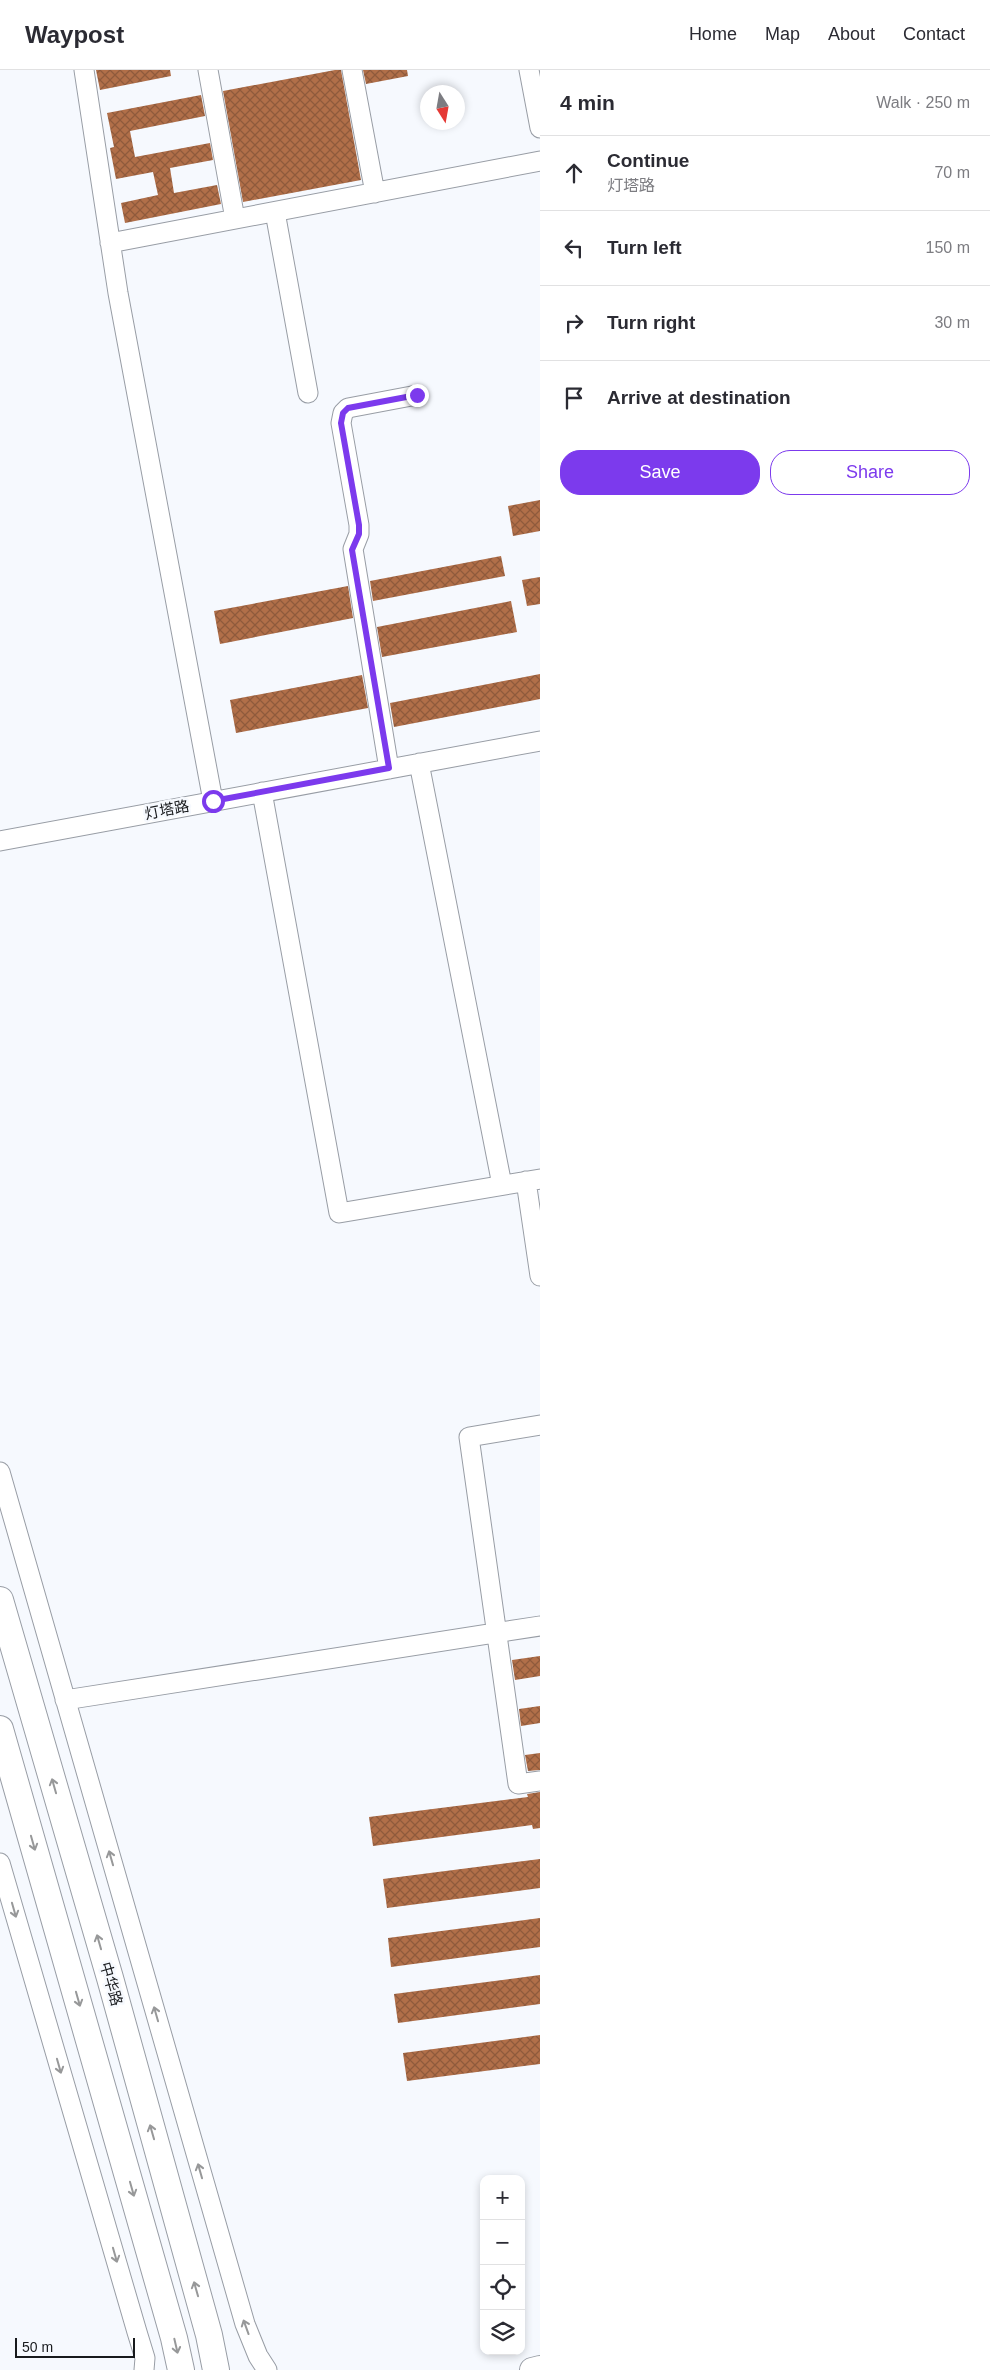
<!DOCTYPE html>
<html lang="en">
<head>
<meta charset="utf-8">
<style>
  :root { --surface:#fff; --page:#f7f7f7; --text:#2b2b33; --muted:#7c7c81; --line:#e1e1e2; --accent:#7c3aed }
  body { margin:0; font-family:Helvetica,"Noto Sans SC",sans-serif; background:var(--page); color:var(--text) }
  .controls { position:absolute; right:15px; bottom:15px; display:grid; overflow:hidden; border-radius:10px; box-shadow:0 2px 8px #0003 }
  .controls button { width:45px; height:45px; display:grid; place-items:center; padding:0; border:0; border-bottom:1px solid var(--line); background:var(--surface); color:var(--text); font:25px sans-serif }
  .compass { position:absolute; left:420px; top:15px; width:45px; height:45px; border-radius:50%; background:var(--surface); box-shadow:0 2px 8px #0003; rotate:169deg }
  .scale { position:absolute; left:15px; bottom:12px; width:120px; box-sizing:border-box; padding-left:5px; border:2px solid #181a1d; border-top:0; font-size:14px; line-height:18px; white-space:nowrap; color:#181a1d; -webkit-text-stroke:4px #f6f9fe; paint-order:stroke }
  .stop { position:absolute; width:15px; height:15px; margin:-11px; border:4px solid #7c3aed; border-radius:50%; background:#fff }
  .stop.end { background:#7c3aed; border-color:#fff; box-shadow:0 1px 5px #0008 }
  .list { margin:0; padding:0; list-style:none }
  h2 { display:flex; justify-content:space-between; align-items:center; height:65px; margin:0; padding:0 20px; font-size:21px }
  h2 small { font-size:16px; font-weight:400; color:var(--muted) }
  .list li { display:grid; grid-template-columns:32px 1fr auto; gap:15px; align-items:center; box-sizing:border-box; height:75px; padding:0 20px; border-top:1px solid var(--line) }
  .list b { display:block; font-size:19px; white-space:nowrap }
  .list p { margin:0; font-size:16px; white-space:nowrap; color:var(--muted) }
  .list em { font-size:16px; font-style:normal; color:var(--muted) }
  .actions { display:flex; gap:10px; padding:15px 20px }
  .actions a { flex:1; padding:11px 0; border:1px solid var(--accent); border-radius:20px; text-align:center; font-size:18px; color:var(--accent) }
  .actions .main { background:var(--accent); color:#fff }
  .icon { flex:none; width:28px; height:28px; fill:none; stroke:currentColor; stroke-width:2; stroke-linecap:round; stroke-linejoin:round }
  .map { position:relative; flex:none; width:540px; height:2300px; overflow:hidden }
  header { display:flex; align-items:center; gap:30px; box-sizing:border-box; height:70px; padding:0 25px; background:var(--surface); border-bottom:1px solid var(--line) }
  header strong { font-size:24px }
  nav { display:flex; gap:28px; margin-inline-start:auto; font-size:18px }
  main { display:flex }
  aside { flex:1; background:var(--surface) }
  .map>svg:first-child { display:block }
  .building { fill:url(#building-cross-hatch) }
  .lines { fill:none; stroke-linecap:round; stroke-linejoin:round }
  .minor-casing { stroke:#989da5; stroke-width:21 }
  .major-casing { stroke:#989da5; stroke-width:26 }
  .highway-casing { stroke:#989da5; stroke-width:28 }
  .minor { stroke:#fff; stroke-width:19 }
  .major { stroke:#fff; stroke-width:24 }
  .highway { stroke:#fff; stroke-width:26 }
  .oneway { stroke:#979899 }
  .route { stroke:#7c3aed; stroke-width:6 }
  .labels { text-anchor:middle; stroke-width:5; stroke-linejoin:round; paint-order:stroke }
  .street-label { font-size:15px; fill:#181a1d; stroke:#f6f9fe }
</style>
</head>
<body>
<header>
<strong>Waypost</strong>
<nav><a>Home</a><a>Map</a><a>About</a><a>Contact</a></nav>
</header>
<main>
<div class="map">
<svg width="540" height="2300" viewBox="0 0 540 2300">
  <defs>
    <pattern id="building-cross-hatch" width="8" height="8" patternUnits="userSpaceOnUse" patternTransform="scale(1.25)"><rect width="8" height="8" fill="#b16f49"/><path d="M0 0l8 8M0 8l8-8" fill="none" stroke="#8f5a3c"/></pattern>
  </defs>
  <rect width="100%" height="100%" fill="#f6f9fe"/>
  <path class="building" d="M96,0h74l1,6 -71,14z
    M335,0h6l20,110 -118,22 -20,-111z
    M363,0h44l1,6 -42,8z
    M201,25l4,21 -75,15 5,26 75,-14 3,17 -43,8 4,25 43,-8 4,19 -96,19 -4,-20 37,-8 -5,-23 -37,7 -6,-31 4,-1 -7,-34z
    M540,430v31l-27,5 -5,-30z
    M501,486l4,20 -132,25 -3,-20z
    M540,507v27l-13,2 -5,-26z
    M348,516l5,32 -133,26 -6,-33z
    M511,531l6,31 -135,25 -5,-30z
    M540,604v25l-146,28 -4,-24z
    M362,605l6,33 -132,25 -6,-33z
    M540,1586v20l-25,4 -3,-20z
    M540,1636v17l-19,3 -2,-17z
    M540,1683v17l-12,1 -3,-16z
    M540,1722v36l-7,1 -1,-4 -159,21 -4,-29 159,-20 -1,-3z
    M540,1789v29l-153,20 -4,-29z
    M540,1848v29l-149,20 -3,-29z
    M540,1905v29l-142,19 -4,-29z
    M540,1965v29l-133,17 -4,-28z"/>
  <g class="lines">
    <g class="minor-casing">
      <path id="minor" d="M84,0l34,223 95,508
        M208,0l27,149
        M352,0l23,123
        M529,0l11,58
        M275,142l33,181
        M110,173l430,-82
        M419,693l83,422
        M389,699l-36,-220 6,-15v-9l-18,-102 2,-10 5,-5 69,-13
        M262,722l77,421 201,-34
        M0,771l540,-100
        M526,1111l14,95
        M540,1355l-71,12 49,347 22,-3
        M0,1402l245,852 13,32 9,14
        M65,1630l475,-74
        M0,1793l137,469 8,26 -1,12"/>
    </g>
    <g class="major-casing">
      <path id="major" d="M532,2300l8,-2"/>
    </g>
    <g class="highway-casing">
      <path id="highway" d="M0,1530l110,378 99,357 7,35
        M0,1659l174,609 7,32"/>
    </g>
    <use href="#minor" class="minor"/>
    <use href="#major" class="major"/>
    <use href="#highway" class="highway"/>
  </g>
  <defs><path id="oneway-shaft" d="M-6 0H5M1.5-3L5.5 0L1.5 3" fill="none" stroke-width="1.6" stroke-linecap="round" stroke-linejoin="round" transform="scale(1.25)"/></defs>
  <g class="oneway">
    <use href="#oneway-shaft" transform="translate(54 1716) rotate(-106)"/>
    <use href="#oneway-shaft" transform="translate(33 1773) rotate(74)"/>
    <use href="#oneway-shaft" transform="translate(111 1788) rotate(-106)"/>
    <use href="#oneway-shaft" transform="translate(14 1840) rotate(74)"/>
    <use href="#oneway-shaft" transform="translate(99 1872) rotate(-106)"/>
    <use href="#oneway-shaft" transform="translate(78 1929) rotate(74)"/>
    <use href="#oneway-shaft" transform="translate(156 1944) rotate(-106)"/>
    <use href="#oneway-shaft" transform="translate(59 1996) rotate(74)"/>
    <use href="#oneway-shaft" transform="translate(152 2062) rotate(-106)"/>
    <use href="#oneway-shaft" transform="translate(200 2101) rotate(-106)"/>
    <use href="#oneway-shaft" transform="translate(132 2119) rotate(74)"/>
    <use href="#oneway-shaft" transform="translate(115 2185) rotate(74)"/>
    <use href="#oneway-shaft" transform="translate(196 2219) rotate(-106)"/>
    <use href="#oneway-shaft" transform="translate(246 2257) rotate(-110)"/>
    <use href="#oneway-shaft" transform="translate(176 2276) rotate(77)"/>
  </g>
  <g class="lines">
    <path class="route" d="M213,731l176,-33 -37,-218 7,-16v-9l-18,-102 2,-10 5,-5 69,-13"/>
  </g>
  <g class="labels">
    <g class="street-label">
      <text transform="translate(167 740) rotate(-11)" y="5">灯塔路</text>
      <text transform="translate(111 1914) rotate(74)" y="5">中华路</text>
    </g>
  </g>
</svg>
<div class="controls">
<button>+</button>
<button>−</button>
<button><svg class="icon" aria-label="locate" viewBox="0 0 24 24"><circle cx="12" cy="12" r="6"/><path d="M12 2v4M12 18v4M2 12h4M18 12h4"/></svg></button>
<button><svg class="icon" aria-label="layers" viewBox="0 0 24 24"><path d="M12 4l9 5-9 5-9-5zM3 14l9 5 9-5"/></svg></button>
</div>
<svg class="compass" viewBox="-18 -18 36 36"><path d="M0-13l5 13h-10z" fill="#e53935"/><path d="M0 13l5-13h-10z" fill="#7c7c81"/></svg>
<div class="scale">50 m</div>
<div class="stop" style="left:213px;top:731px"></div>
<div class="stop end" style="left:417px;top:325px"></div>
</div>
<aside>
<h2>4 min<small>Walk · 250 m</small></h2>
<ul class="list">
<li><svg class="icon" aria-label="ahead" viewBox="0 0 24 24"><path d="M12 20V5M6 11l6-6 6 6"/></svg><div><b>Continue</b><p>灯塔路</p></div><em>70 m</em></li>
<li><svg class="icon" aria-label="left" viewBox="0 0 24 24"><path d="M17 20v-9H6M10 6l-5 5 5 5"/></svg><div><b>Turn left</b></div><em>150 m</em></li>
<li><svg class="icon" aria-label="right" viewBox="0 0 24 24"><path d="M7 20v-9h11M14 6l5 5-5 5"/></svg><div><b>Turn right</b></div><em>30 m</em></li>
<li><svg class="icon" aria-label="arrive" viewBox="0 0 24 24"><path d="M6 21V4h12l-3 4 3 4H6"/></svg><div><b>Arrive at destination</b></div></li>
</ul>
<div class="actions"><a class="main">Save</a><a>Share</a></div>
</aside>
</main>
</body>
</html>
